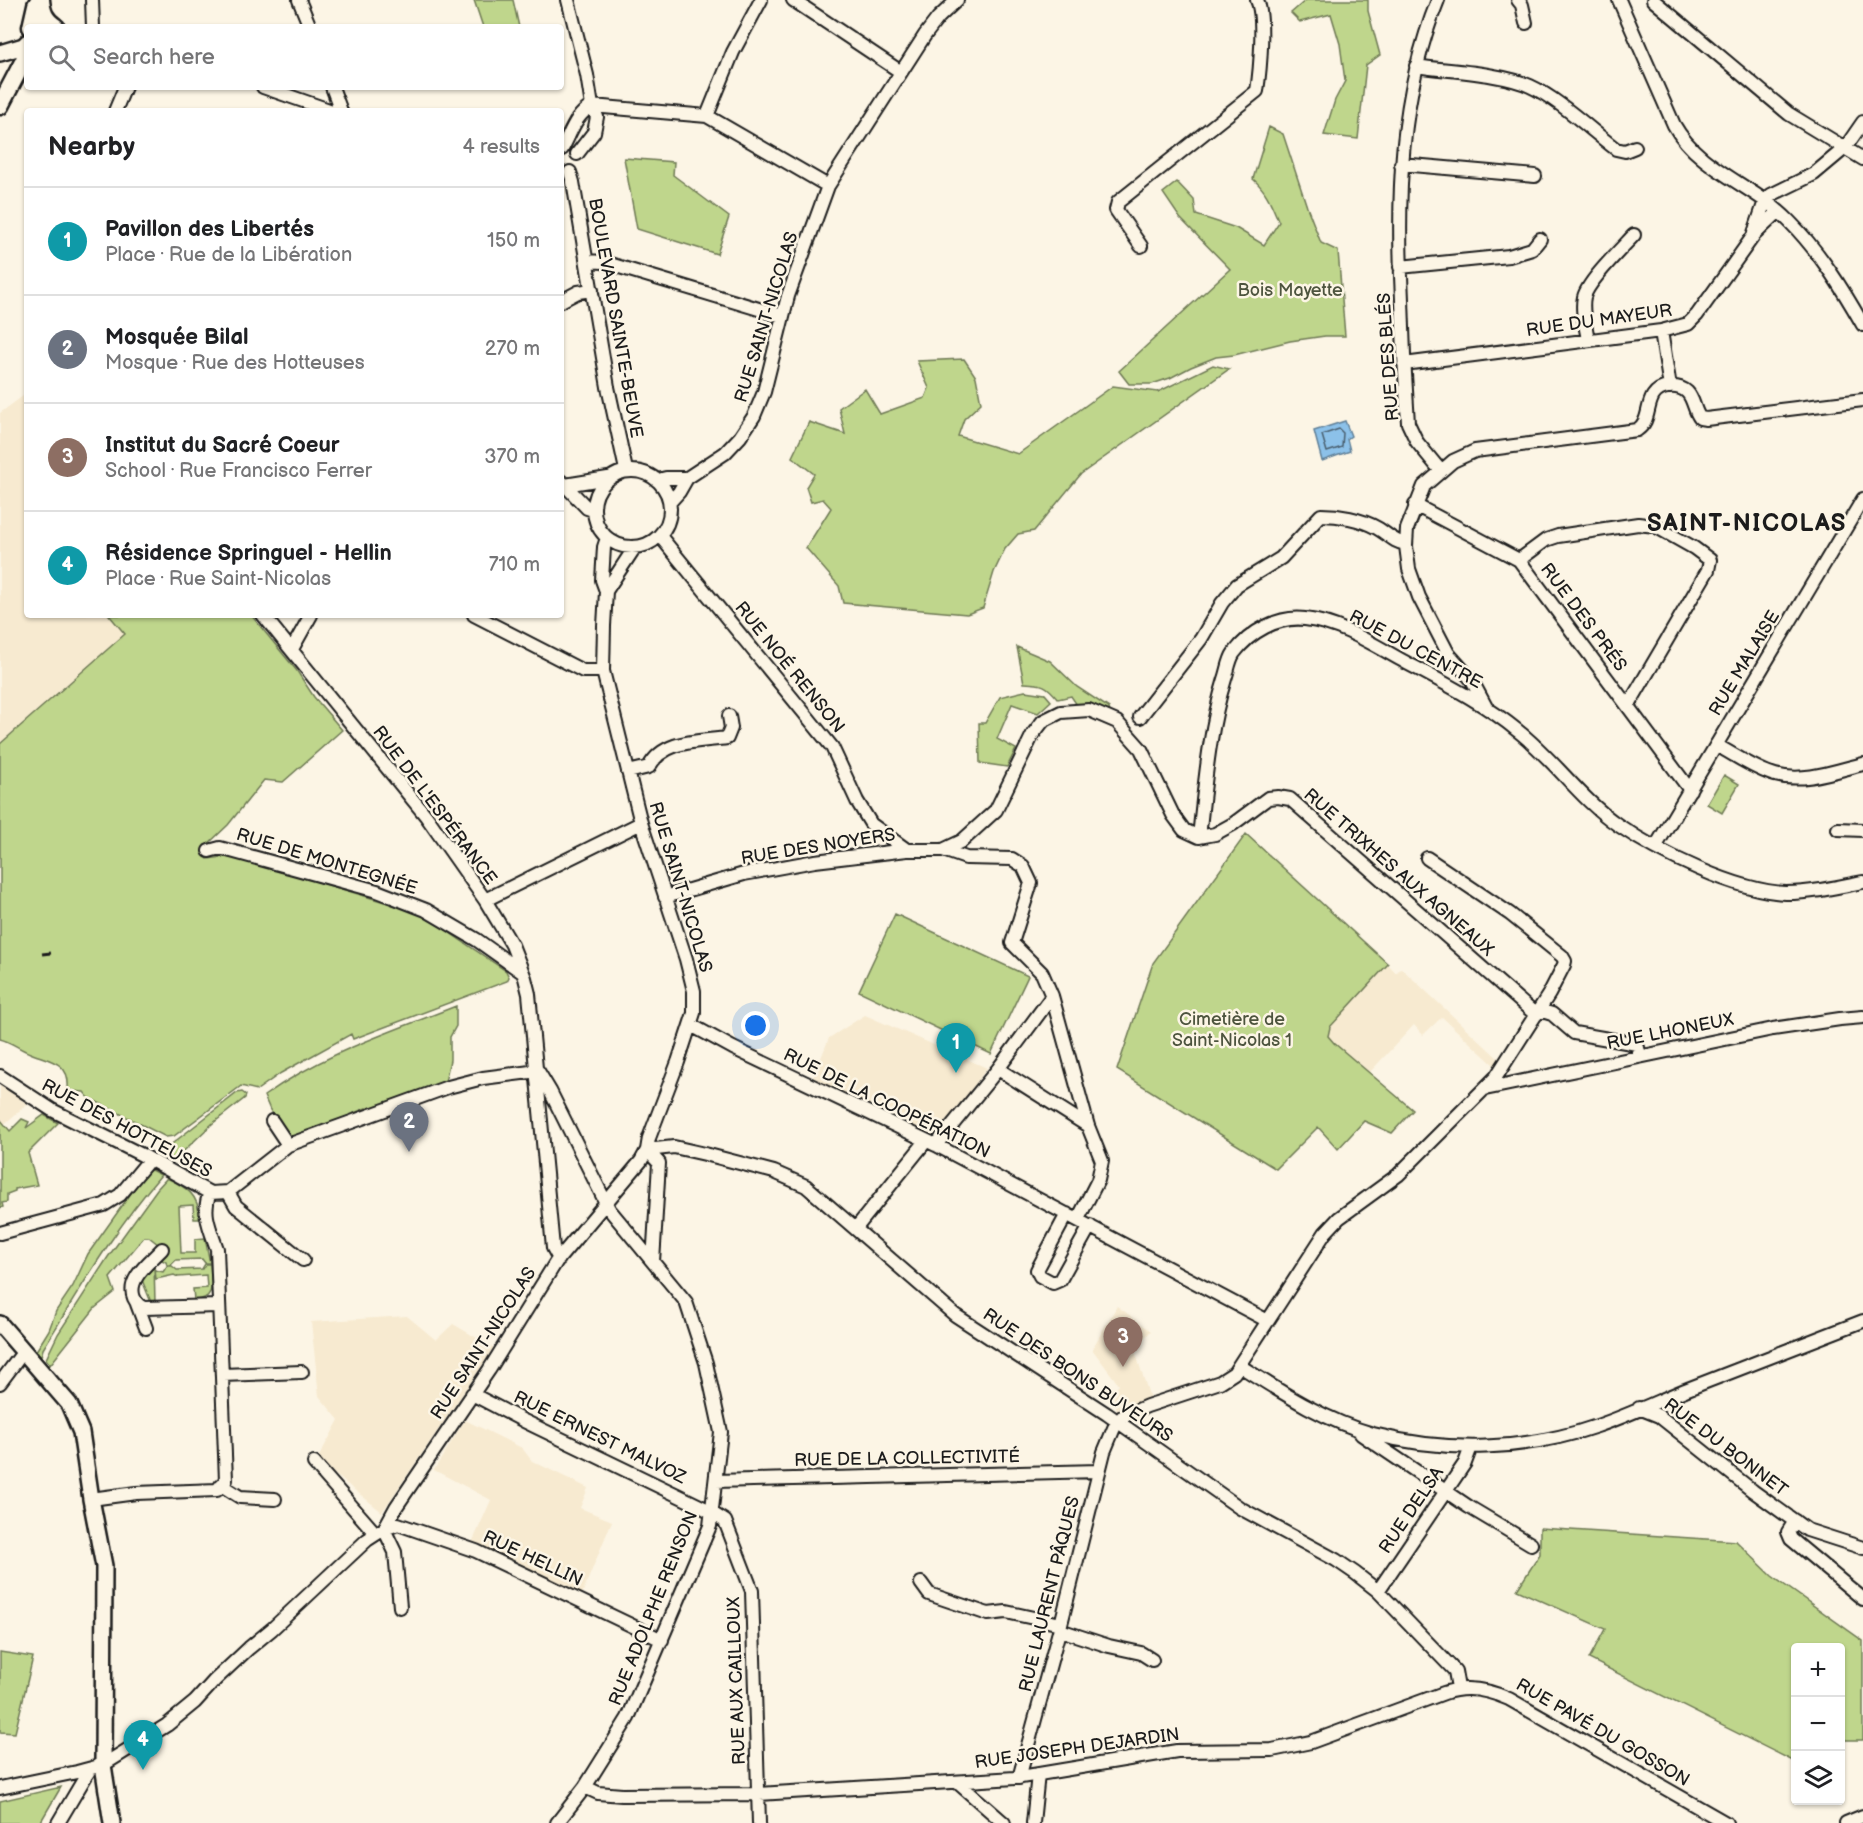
<!DOCTYPE html>
<html lang="en">
<head>
<meta charset="utf-8">
<style>
  :root { --surface:#fff; --page:#f6f6f6; --text:#202124; --muted:#757577; --line:#e0e0e0; --accent:#2563eb }
  body { margin:0; font-family:"Balsamiq Sans",sans-serif; background:var(--page); color:var(--text) }
  .controls { position:absolute; right:18px; bottom:18px; display:grid; overflow:hidden; border-radius:6px; box-shadow:0 2px 4px #0004 }
  .controls button { width:54px; height:54px; display:grid; place-items:center; padding:0; border:0; border-bottom:2px solid var(--line); background:var(--surface); color:var(--text); font:30px sans-serif }
  .you { position:absolute; left:756px; top:1026px; width:21px; height:21px; margin:-15px; border:4px solid #fff; border-radius:50%; background:#1a73e8; box-shadow:0 0 0 9px #1a73e833 }
  .badge { display:grid; place-items:center; width:39px; height:39px; border-radius:50%; background:var(--accent); color:#fff; font-size:20px; font-weight:700 }
  .pin { position:absolute; translate:-50% -50px; filter:drop-shadow(0 2px 3px #0008) }
  .pin::after { content:''; position:absolute; top:32px; width:21px; height:18px; background:inherit; clip-path:polygon(0 0,100% 0,50% 100%) }
  .list { margin:0; padding:0; list-style:none }
  h2 { display:flex; justify-content:space-between; align-items:center; height:78px; margin:0; padding:0 24px; font-size:26px }
  h2 small { font-size:20px; font-weight:400; color:var(--muted) }
  .list li { display:grid; grid-template-columns:39px 1fr auto; gap:18px; align-items:center; box-sizing:border-box; height:108px; padding:0 24px; border-top:2px solid var(--line) }
  .list b { display:block; font-size:22px; white-space:nowrap }
  .list p { margin:0; font-size:20px; white-space:nowrap; color:var(--muted) }
  .list em { font-size:20px; font-style:normal; color:var(--muted) }
  .icon { flex:none; width:33px; height:33px; fill:none; stroke:currentColor; stroke-width:2; stroke-linecap:round; stroke-linejoin:round }
  .map { position:relative; flex:none; width:1863px; height:1823px; overflow:hidden }
  .search { position:absolute; background:var(--surface); box-shadow:0 2px 4px #0004; left:24px; top:24px; width:540px; height:66px; display:flex; align-items:center; gap:15px; box-sizing:border-box; padding:0 21px; border-radius:6px; color:var(--muted); font-size:22px }
  .panel { position:absolute; background:var(--surface); box-shadow:0 2px 4px #0004; left:24px; top:108px; width:540px; height:510px; border-radius:6px }
  .map>svg:first-child { display:block }
  .built { fill:#f7ead0 }
  .green { fill:#bfd68c; stroke:#6e7954; stroke-width:1.5 }
  .water { fill:#8cc1e9; stroke:#5f7f97; stroke-width:1.5 }
  .lines { fill:none; stroke-linecap:round; stroke-linejoin:round }
  .shore { stroke:#495e6e; stroke-width:1.5 }
  .minor-casing { stroke:#1c1c1c; stroke-width:16 }
  .major-casing { stroke:#1c1c1c; stroke-width:20 }
  .highway-casing { stroke:#1c1c1c; stroke-width:21 }
  .minor { stroke:#fcf5e5; stroke-width:12 }
  .major { stroke:#fcf5e5; stroke-width:15 }
  .highway { stroke:#fcf5e5; stroke-width:16 }
  .rail { stroke:#1c1c1c; stroke-width:3; stroke-dasharray:9 4.5; stroke-linecap:butt }
  .labels { text-anchor:middle; stroke-width:5; stroke-linejoin:round; paint-order:stroke }
  .park-label { font-size:18px; fill:#4d543e; stroke:#fcf5e5 }
  .street-label { font-size:18px; fill:#1c1c1c; stroke:#fcf5e5 }
  .district-label { font-size:24px; font-weight:bold; letter-spacing:1.5px; fill:#1c1c1c; stroke:#fcf5e5 }
</style>
</head>
<body>
<div class="map">
<svg width="1863" height="1823" viewBox="0 0 1863 1823">
  <rect width="100%" height="100%" fill="#fcf5e5"/>
  <filter id="ink" filterUnits="userSpaceOnUse"><feTurbulence type="fractalNoise" baseFrequency=".0167" numOctaves="2"/><feDisplacementMap in="SourceGraphic" scale="12" xChannelSelector="R" yChannelSelector="G"/><feConvolveMatrix kernelMatrix="1 2 1 2 8 2 1 2 1" color-interpolation-filters="sRGB"/></filter>
  <g filter="url(#ink)">
    <path class="built" d="M27,393v222h82l17,19 -126,110v-331z
      M1388,964l8,9 5,-5 98,91 -4,7 -53,-49 -19,18 -9,-10 -45,48 -35,-30 -6,-7 2,-9z
      M865,1015l122,53 -47,65 -13,4 -114,-59 16,-40z
      M0,1083l27,21 -27,24z
      M1117,1306l34,25 -17,17 17,53 -34,10 -5,-19 7,-7 -27,-36z
      M407,1316l29,24 17,-16 41,24 -112,164 -65,-52 22,-40 -20,-24 -8,-74z
      M465,1420l57,28 10,13 56,27 -8,20 32,13 -30,73 -110,-51 19,-43 -57,-30z"/>
    <path class="green" d="M474,0h39l6,27h-36z
      M1306,0h62v11l12,44 -14,10 -8,74 -34,-4 11,-35 10,-19 -5,-37 -9,-30 -31,8 -9,-9z
      M1269,127l14,7 24,73 14,36 17,8 7,85h-20l-35,5 -56,14 -18,2 -25,10 -21,11 -18,6h-23l-10,-13 111,-102 -50,-51 -17,-25 14,-11 17,18 2,15 40,13 28,17 15,-23c-7,-16 -12,-31 -26,-43z
      M624,158l50,4 -1,13 56,42 -12,37 -80,-25z
      M964,359l12,18 5,26 -17,16 -6,17 60,18 95,-68 45,6 55,-27 16,4 -148,105 -47,57 -16,3 -13,15 -11,23 -11,36 -16,6 -124,-11 -4,-17 -33,-38 25,-40 -8,-9 -12,3 -5,-15 8,-13 -22,-17 17,-35 36,12 -6,-26 26,-19 15,25 45,-16 4,-10 -12,-27z
      M109,615h142l46,56 17,26 28,33 -59,52 -19,-2 -36,45 -21,20 1,14 24,-3 179,54 36,15 3,8 56,38 3,6 -2,4 -154,58 -2,-5 -70,39 -24,17 -16,-4 -67,50 -8,1 -77,-39 -5,-6 -13,-1 -3,-3c2,-26 -18,-27 -38,-35 -11,-4 -18,-11 -30,-14v-295l125,-110z
      M1017,647l33,14 27,26 32,21 1,5 -22,-8h-11l-6,-9 -13,3c-12,-15 -15,-15 -34,-16z
      M1025,691l20,3 6,7 -13,12 -26,-9 -15,35 19,10 -9,18 -27,-4 -1,-40h6l15,-26z
      M1724,775l15,9 -17,29 -15,-9z
      M1246,834l142,130 -58,63 -2,9 6,7 79,67 -21,23 -28,-12 -26,28 -20,-22 -42,42 -159,-99 36,-107z
      M895,914l133,62 -37,78 -132,-63z
      M456,1006v20l-6,11v23l-5,22 -77,29 -2,-3 -12,5v3l-64,22 -16,-19 -10,-23c60,-43 124,-63 192,-90z
      M242,1092l4,3 -1,3 -33,26 -42,40 -13,-6 7,-8 73,-57z
      M44,1115l14,8 -30,30 9,32 -22,4v2l-8,3v8l-5,1 1,4 -3,1v-89l10,12 12,-12 7,3 -3,6z
      M151,1170l10,5c-46,53 -81,114 -118,174l-2,7 -5,-5 13,-21 7,-19 17,-25 15,-32 58,-82z
      M167,1178c19,9 33,17 32,41h-5l-1,-14 -14,1 2,47h14v-14l10,-1 5,25h-5l-3,-4 -26,1 -5,5h-4l-1,-3 -6,-3 -6,5 1,38h-4l-9,-22 17,-35 -10,-8h-5l-34,41 5,14 -20,16 -45,57 -4,-6 12,-25 50,-77 49,-68z
      M205,1264h5c1,18 7,36 -16,36l-1,-11 14,-1 -1,-13 -28,2 -4,-2 -18,4 -1,-9 8,2 4,-6h5l5,4 25,-1z
      M1540,1528l196,13 36,35 91,65v99h-20l-2,6 -1,-98h-44l-1,114 -206,-103 16,-30 -88,-39 23,-36z
      M0,1652l33,5 -18,76 -15,-1z
      M61,1787l-21,36h-40v-22z"/>
    <path class="water" d="M1345,421l6,15 -4,3 3,12 -28,10 -8,-30z"/>
    <g class="lines">
      <path class="shore" d="M1339,429l4,4 -1,14 -15,5 -5,-17z"/>
      <g class="minor-casing">
        <path id="minor" d="M92,0l1,27
          M299,0l11,27
          M568,0l19,75 5,31 5,11 -3,15 -17,22
          M793,0l108,72
          M1438,0c-39,96 -41,198 -36,300 1,41 3,82 6,123l9,19 23,28
          M1518,0l4,5 4,18
          M1619,0l55,125c25,45 80,60 115,96 30,30 53,67 74,104
          M1653,0l136,114 74,45
          M1416,66c32,5 86,7 114,20 27,12 61,44 86,63l9,2 10,-4
          M263,87l69,24
          M332,87l9,24
          M592,106l115,10 121,70
          M115,111l10,-24
          M707,116l26,-64 28,-52
          M562,149c9,-16 13,-34 30,-43
          M1401,164l134,12
          M570,172l3,10 35,205 18,83
          M1754,233l11,-32 6,-6 43,-21 31,-26 18,-26
          M1141,246l-25,-36 2,-8 139,-111c3,-20 8,-74 0,-91
          M587,261l16,1 179,54
          M1400,267l109,-11 23,-7 8,-10
          M561,301l17,-9 14,-2
          M1661,331l9,56
          M1588,340c-2,-13 -7,-30 -4,-43 4,-16 38,-49 50,-62
          M1404,364l257,-33 27,-7 9,-9 57,-80 24,-23
          M594 509a38 38 0 1 1 76 0a38 38 0 1 1-76 0Z
          M658,480l8,-2h21
          M561,481l26,27 6,2
          M565,485l43,-7
          M670,502l9,-10 8,-14 38,-25 15,-16 14,-21 10,-24 24,-96 40,-110 97,-151 13,-17 19,-18
          M1415,505l104,55 171,230
          M660,536l172,211 25,54 14,23 36,26
          M1519,560l27,-20 12,-4 80,-12 17,2 39,22 16,12 -2,10 -80,136
          M606,591l29,-44
          M263,615l163,201 59,84 27,45 13,33 4,16 24,254 6,11
          M474,615l109,56h20
          M292,649l19,-34
          M1486,707l-15,-28 -23,-26 -29,-56 -10,-28 -3,-23 1,-17 17,-43 29,-25 22,-10 162,-21c13,-9 9,-22 16,-34 7,-11 25,-12 34,-4 7,7 7,19 13,26l6,1 157,-19
          M1140,717l61,-78 21,-36 15,-18 44,-27 40,-43c18,0 40,4 56,13 11,6 16,14 29,16
          M1716,745c19,10 38,24 59,30 29,8 60,-4 88,-11
          M628,772l21,-5c15,-28 49,-25 78,-29l4,-10 -2,-12
          M1838,829l25,1
          M1199,837c6,-53 10,-107 26,-158 3,-8 4,-19 9,-26 16,-21 43,-37 71,-34 36,4 69,26 100,43 39,21 79,41 113,69 36,28 62,68 100,94 41,28 118,66 168,68 25,0 52,-6 77,-11
          M1199,837l16,-3 18,-10 35,-26 10,-1 12,2 246,216
          M1656,846l207,-347
          M943,850l19,-9 34,-31 37,-76 10,-13 18,-9 28,-2 28,12 24,27 32,66 11,15 15,7
          M209,851l11,-3 157,43 49,19 51,30 45,32
          M665,897l79,-23 71,-13 92,-11h36l23,8 46,1 11,7 8,17 -19,60 30,30 10,23 -54,73 -62,76
          M485,900l156,-77
          M1052,996l36,130 14,35 -4,19 -20,39
          M1539,1010l13,4 22,19 63,11 3,12
          M691,1025l42,23 203,97 332,176
          M998,1069l90,57
          M538,1071l12,20 59,118 77,93 20,61 15,69 -11,94 -82,192 -43,69 -28,36
          M0,1076l52,34 90,45 68,38 18,-1 60,-47 160,-58 35,-9 55,-7
          M1485,1089l288,-60 67,-10 23,-2
          M272,1121l16,24
          M647,1150l27,-3 31,7 69,18 32,14 149,129 152,99 133,94 96,52 19,13 23,18 77,80 3,17
          M647,1150l12,13 -6,99
          M228,1192l8,14 67,54
          M1067,1214l-30,56 3,6 13,7 7,-3 30,-54
          M856,1228l70,-87
          M0,1233l104,-28 16,-10 29,-35
          M162,1249c-12,13 -36,30 -28,49 3,6 5,8 10,10l75,-2
          M137,1304l9,24
          M1240,1366c41,26 85,55 133,68 74,19 152,17 224,-8 30,-10 59,-24 88,-36 59,-23 119,-46 178,-69
          M222,1375l80,-3
          M0,1383l24,-32
          M472,1394l52,27 180,87 21,13 27,70 7,232
          M1639,1408l20,8 94,75 54,39 56,18
          M1361,1434l108,73 62,37
          M314,1463l62,71
          M716,1481l383,-10
          M221,1485l19,12 35,2
          M91,1499l45,-6 81,-3 9,-10 -9,-231c-6,-18 -16,-37 -7,-56
          M1795,1521l-7,11 3,7 72,60
          M384,1529l14,-5 78,27 186,89
          M384,1529l11,23 5,55
          M921,1583l8,11 59,20 18,-2 55,12
          M1378,1591l87,-128 6,-16
          M1060,1630l49,16 32,7 11,7
          M1019,1778l42,-154 43,-172 10,-24 8,-11 25,-11 73,-24 14,-9 91,-140 14,-15 59,-43 98,-98 53,-83 15,-29 1,-4 -3,-5 -52,-42 -83,-56
          M957,1782l47,41
          M585,1787l13,6 24,2 137,-1 256,-16 162,-27 95,-1 39,-8 133,-49c22,-8 43,-4 65,6l217,124
          M0,1788l77,-16 26,-7 64,-40 28,-23 20,-22 34,-32 23,-19 95,-89 17,-11 12,-22 93,-137 67,-108 85,-101 6,-11 2,-12 29,-76 16,-49v-22l-8,-32 -45,-136 -38,-152 1,-45 2,-35 -4,-11 2,-33 3,-9
          M58,1823l32,-54
          M1033,1823l5,-49
          M1846,1823l17,-7"/>
      </g>
      <g class="major-casing">
        <path id="major" d="M0,53l27,-8
          M0,1324l69,80 12,28 10,67 13,67 -1,199 9,58"/>
      </g>
      <g class="highway-casing">
        <path id="highway" d="M41,0c1,12 4,20 15,27
          M31,27l5,-22 3,-5
          M0,106l24,-46 3,-17"/>
      </g>
      <use href="#minor" class="minor"/>
      <use href="#major" class="major"/>
      <use href="#highway" class="highway"/>
      <path class="rail" d="M42,954l9,-1"/>
    </g>
  </g>
  <g class="labels">
    <g class="park-label">
      <text x="1290" y="296">Bois Mayette</text>
      <text x="1232" y="1025">Cimetière de<tspan x="1232" dy="21">Saint-Nicolas 1</tspan></text>
    </g>
    <g class="street-label">
      <text transform="translate(766 317) rotate(-73)" y="6">RUE SAINT-NICOLAS</text>
      <text transform="translate(616 318) rotate(80)" y="6">BOULEVARD SAINTE-BEUVE</text>
      <text transform="translate(1599 320) rotate(-8)" y="6">RUE DU MAYEUR</text>
      <text transform="translate(1388 357) rotate(-94)" y="6">RUE DES BLÉS</text>
      <text transform="translate(1584 617) rotate(53)" y="6">RUE DES PRÉS</text>
      <text transform="translate(1416 649) rotate(28)" y="6">RUE DU CENTRE</text>
      <text transform="translate(1744 663) rotate(-59)" y="6">RUE MALAISE</text>
      <text transform="translate(790 667) rotate(51)" y="6">RUE NOÉ RENSON</text>
      <text transform="translate(435 805) rotate(53)" y="6">RUE DE L'ESPÉRANCE</text>
      <text transform="translate(818 846) rotate(-9)" y="6">RUE DES NOYERS</text>
      <text transform="translate(327 861) rotate(17)" y="6">RUE DE MONTEGNÉE</text>
      <text transform="translate(1399 872) rotate(41)" y="6">RUE TRIXHES AUX AGNEAUX</text>
      <text transform="translate(681 887) rotate(73)" y="6">RUE SAINT-NICOLAS</text>
      <text transform="translate(1670 1031) rotate(-11)" y="6">RUE LHONEUX</text>
      <text transform="translate(887 1103) rotate(26)" y="6">RUE DE LA COOPÉRATION</text>
      <text transform="translate(127 1128) rotate(28)" y="6">RUE DES HOTTEUSES</text>
      <text transform="translate(483 1343) rotate(-57)" y="6">RUE SAINT-NICOLAS</text>
      <text transform="translate(1078 1375) rotate(34)" y="6">RUE DES BONS BUVEURS</text>
      <text transform="translate(600 1437) rotate(26)" y="6">RUE ERNEST MALVOZ</text>
      <text transform="translate(1726 1447) rotate(37)" y="6">RUE DU BONNET</text>
      <text transform="translate(907 1458) rotate(-1)" y="6">RUE DE LA COLLECTIVITÉ</text>
      <text transform="translate(1411 1510) rotate(-56)" y="6">RUE DELSA</text>
      <text transform="translate(533 1558) rotate(25)" y="6">RUE HELLIN</text>
      <text transform="translate(1049 1594) rotate(-76)" y="6">RUE LAURENT PÂQUES</text>
      <text transform="translate(653 1608) rotate(-68)" y="6">RUE ADOLPHE RENSON</text>
      <text transform="translate(736 1681) rotate(-92)" y="6">RUE AUX CAILLOUX</text>
      <text transform="translate(1603 1732) rotate(30)" y="6">RUE PAVÉ DU GOSSON</text>
      <text transform="translate(1077 1748) rotate(-8)" y="6">RUE JOSEPH DEJARDIN</text>
    </g>
    <g class="district-label">
      <text x="1747" y="531">SAINT-NICOLAS</text>
    </g>
  </g>
</svg>
<div class="controls">
<button>+</button>
<button>−</button>
<button><svg class="icon" aria-label="layers" viewBox="0 0 24 24"><path d="M12 4l9 5-9 5-9-5zM3 14l9 5 9-5"/></svg></button>
</div>
<div class="you"></div>
<div class="pin badge" style="left:956px;top:1073px;background:#0f9aa8">1</div>
<div class="pin badge" style="left:409px;top:1152px;background:#6b7280">2</div>
<div class="pin badge" style="left:1123px;top:1367px;background:#8d6e63">3</div>
<div class="pin badge" style="left:143px;top:1770px;background:#0f9aa8">4</div>
<div class="search"><svg class="icon" aria-label="search" viewBox="0 0 24 24"><circle cx="10" cy="10" r="6"/><path d="M15 15l6 6"/></svg>Search here</div>
<section class="panel">
<h2>Nearby<small>4 results</small></h2>
<ul class="list">
<li><span class="badge" style="background:#0f9aa8">1</span><div><b>Pavillon des Libertés</b><p>Place · Rue de la Libération</p></div><em>150 m</em></li>
<li><span class="badge" style="background:#6b7280">2</span><div><b>Mosquée Bilal</b><p>Mosque · Rue des Hotteuses</p></div><em>270 m</em></li>
<li><span class="badge" style="background:#8d6e63">3</span><div><b>Institut du Sacré Coeur</b><p>School · Rue Francisco Ferrer</p></div><em>370 m</em></li>
<li><span class="badge" style="background:#0f9aa8">4</span><div><b>Résidence Springuel - Hellin</b><p>Place · Rue Saint-Nicolas</p></div><em>710 m</em></li>
</ul>
</section>
</div>
</body>
</html>
